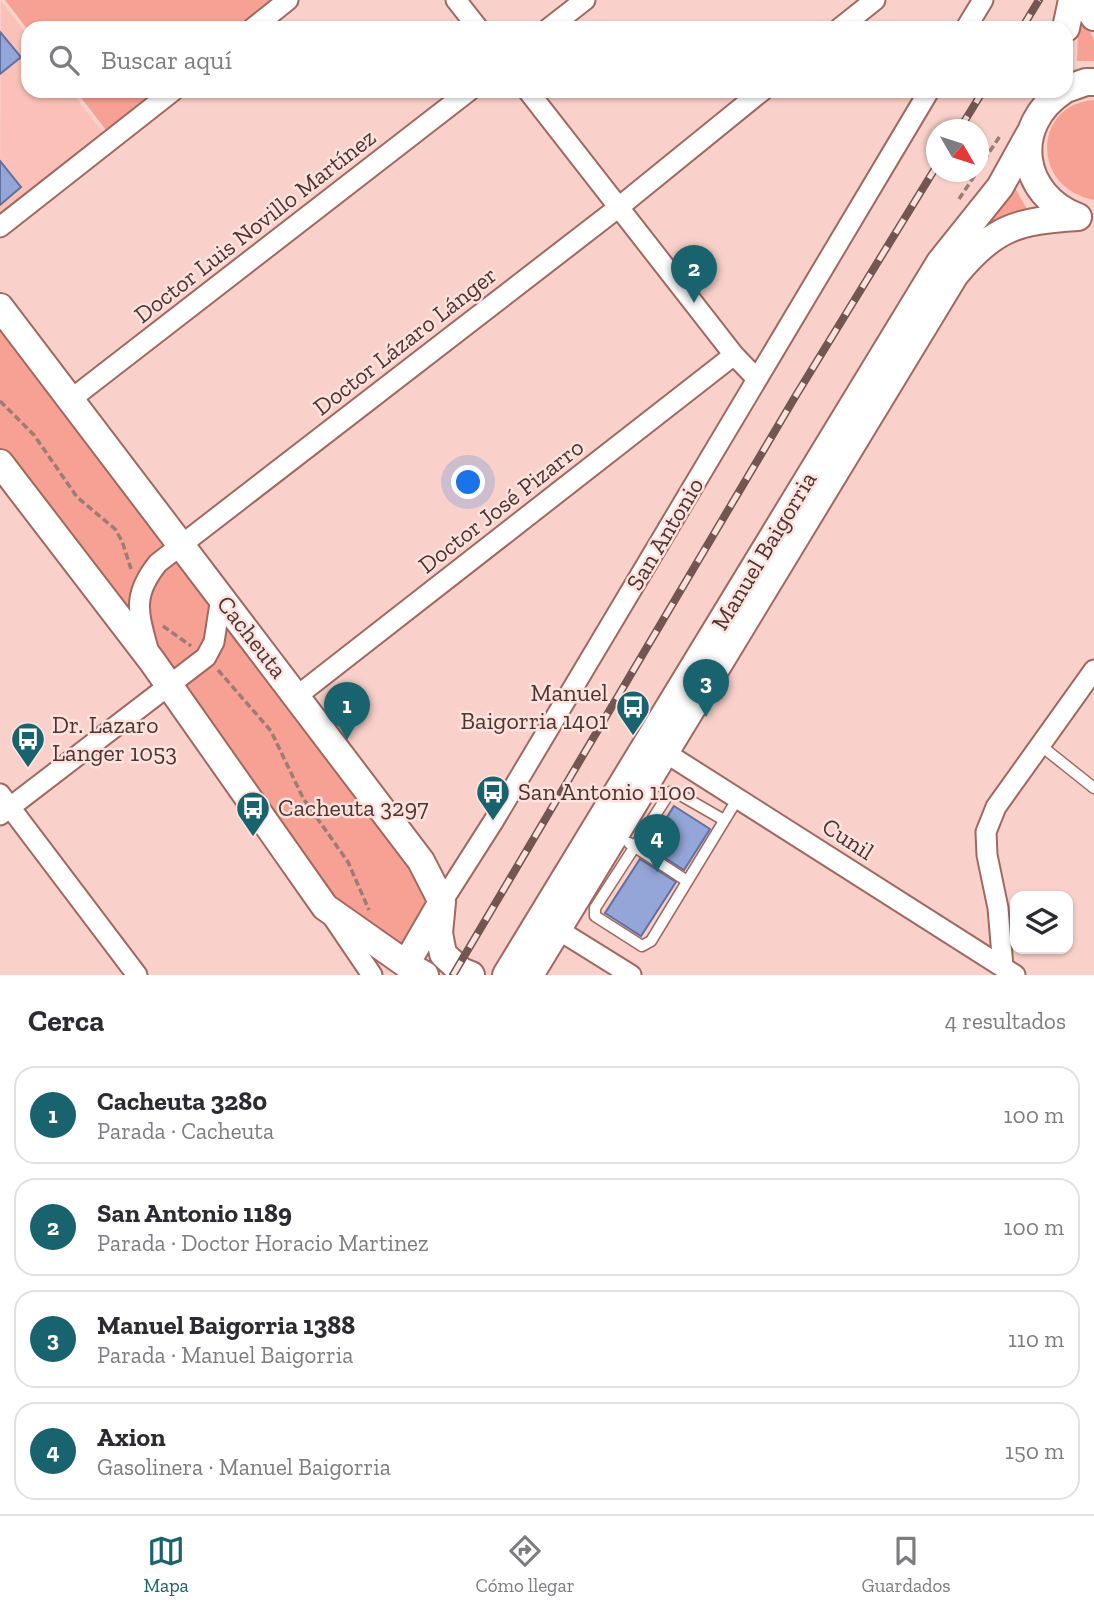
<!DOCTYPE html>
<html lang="es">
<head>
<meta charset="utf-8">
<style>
  :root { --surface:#fff; --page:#f7f7f7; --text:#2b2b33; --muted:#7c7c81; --line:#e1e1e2; --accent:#18636e }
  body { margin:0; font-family:"Zilla Slab",serif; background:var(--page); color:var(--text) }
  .controls { position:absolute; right:21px; bottom:21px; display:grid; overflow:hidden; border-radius:14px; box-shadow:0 2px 5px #0004 }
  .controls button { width:63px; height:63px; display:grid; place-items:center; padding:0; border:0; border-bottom:2px solid var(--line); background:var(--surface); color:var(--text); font:35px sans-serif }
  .compass { position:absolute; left:926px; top:119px; width:63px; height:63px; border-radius:50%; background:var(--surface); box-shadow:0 2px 5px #0004; rotate:129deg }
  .you { position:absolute; left:469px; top:483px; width:24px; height:24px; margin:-18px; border:5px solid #fff; border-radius:50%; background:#1a73e8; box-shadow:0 0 0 10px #1a73e833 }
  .badge { display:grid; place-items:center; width:46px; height:46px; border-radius:50%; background:var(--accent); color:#fff; font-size:23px; font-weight:700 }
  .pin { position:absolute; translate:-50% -58px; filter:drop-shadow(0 2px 4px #0008) }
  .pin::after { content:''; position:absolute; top:37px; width:24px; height:21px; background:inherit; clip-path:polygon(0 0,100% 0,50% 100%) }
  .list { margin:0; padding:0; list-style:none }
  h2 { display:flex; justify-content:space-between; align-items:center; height:91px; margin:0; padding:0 28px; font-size:30px }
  h2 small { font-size:23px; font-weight:400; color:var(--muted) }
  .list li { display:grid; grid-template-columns:46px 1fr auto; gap:21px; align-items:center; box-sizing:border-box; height:98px; margin:0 14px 14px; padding:0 14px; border:2px solid var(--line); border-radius:21px }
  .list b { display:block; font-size:26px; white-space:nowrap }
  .list p { margin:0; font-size:23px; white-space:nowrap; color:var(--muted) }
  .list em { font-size:23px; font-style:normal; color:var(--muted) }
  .icon { flex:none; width:38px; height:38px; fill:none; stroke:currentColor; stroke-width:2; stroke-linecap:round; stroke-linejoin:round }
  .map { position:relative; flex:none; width:1094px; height:975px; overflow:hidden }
  .search { position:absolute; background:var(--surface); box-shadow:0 2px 5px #0004; left:21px; right:21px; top:21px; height:77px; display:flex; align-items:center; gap:18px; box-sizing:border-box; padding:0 24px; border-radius:21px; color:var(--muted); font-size:26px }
  .sheet { height:539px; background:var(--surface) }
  nav { display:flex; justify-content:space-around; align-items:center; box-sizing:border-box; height:98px; border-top:2px solid var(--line); background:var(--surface); font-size:19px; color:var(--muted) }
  nav a { display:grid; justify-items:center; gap:4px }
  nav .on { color:var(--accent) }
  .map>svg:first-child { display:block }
  .built { fill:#fbc0b7 }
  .green { fill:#f6a193 }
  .building { fill:#94a6d8; stroke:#6070a0; stroke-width:2 }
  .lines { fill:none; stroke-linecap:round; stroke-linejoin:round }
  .lane-casing { stroke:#a2685f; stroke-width:13 }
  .street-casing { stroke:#a2685f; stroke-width:23 }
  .secondary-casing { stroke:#a2685f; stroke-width:30 }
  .path { stroke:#9c7c77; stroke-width:3.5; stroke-dasharray:7 3.5; stroke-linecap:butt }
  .lane { stroke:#fff; stroke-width:10 }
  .street { stroke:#fff; stroke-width:19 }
  .secondary { stroke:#fff; stroke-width:26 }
  .rail-casing { stroke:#725651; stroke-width:8 }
  .rail { stroke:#fde2dd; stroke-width:5; stroke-dasharray:16; stroke-linecap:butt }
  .labels { text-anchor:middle; stroke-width:5; stroke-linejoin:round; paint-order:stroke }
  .street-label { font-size:24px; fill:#4d3430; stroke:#fde2dd }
  .poi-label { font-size:24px; fill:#4d3430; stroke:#fde2dd; text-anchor:start }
</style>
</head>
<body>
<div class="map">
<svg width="1094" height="975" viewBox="0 0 1094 975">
  <rect width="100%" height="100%" fill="#f9d1ca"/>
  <path class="built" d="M1,1l27,35v55h43l33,43 -104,82z"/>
  <path class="green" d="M5,0h267l-36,28h-208v2z
    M1079,7l15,33v21h-17z
    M76,91h80l-50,39z
    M1094,100v100c-64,-12 -61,-96 0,-100z
    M1015,188l12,21 -46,20z
    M0,307l442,595 -36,62 -64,-44 -342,-457z"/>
  <path class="building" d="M0,32l21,25 -21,17z
    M0,161l21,26 -21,18z
    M674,806l36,23 -26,41 -36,-23z
    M640,859l36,23 -35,54 -36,-23z"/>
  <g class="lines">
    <g class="lane-casing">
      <path id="lane" d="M1040,745l54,43
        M724,820l-47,-27 -7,-1 -75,116v8l47,30 9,-5c29,-48 58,-96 87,-143
        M629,843l58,38"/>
    </g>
    <g class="street-casing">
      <path id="street" d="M456,0l22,28
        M253,28l35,-28
        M549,28l36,-28
        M840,28l35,-28
        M966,28l17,-28
        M528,91l206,264 23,24
        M0,227l173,-136
        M70,400l399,-309
        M148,649c-10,-37 -16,-54 10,-86l461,-356 143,-116
        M297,696l437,-341
        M666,753l349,222
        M0,794l137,181
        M0,815l206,-158 8,-15 7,-45
        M442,902l51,-80 436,-731
        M334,919l38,56
        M557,929l74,46
        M1003,967l-5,-59 -11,-53 -1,-23 10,-25 98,-137"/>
    </g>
    <g class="secondary-casing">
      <path id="secondary" d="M1083,0l11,17
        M1066,28l6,-28
        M1066,89l20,-7h8
        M1063,91c-53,35 -43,104 15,126
        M0,307l421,554 21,41 -3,31 4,21 18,17 10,4
        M0,463l152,198 173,246 81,57 19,11
        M406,964l33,-57
        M506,975l434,-713 60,-75 30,-54
        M530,975l425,-700c39,-48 62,-54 123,-58"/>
    </g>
    <path class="path" d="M978,169l22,-33
      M959,199l18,-27
      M0,401l34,34 43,62 38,32 7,12 9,28
      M163,626l28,20
      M218,670l53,61 32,67 45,64 21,48"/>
    <use href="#lane" class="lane"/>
    <use href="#street" class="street"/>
    <use href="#secondary" class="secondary"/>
    <g class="rail-casing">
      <path id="rail" d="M1022,28l17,-28
        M959,130l24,-39
        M453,975l342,-578 141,-230"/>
    </g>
    <use href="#rail" class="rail"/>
  </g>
  <defs>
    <g id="bus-pin" transform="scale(1.75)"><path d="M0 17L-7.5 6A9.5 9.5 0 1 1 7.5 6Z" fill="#18636e" stroke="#fde2dd"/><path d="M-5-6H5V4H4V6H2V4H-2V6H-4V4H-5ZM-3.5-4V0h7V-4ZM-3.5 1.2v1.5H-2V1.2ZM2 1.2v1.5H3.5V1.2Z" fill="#fff"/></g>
  </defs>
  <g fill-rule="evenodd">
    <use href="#bus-pin" x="633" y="707"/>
    <use href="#bus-pin" x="28" y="739"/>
    <use href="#bus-pin" x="493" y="792"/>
    <use href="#bus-pin" x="253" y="808"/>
  </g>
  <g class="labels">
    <g class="street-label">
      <text transform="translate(255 226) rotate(-38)" y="8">Doctor Luis Novillo Martínez</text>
      <text transform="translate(405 341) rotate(-38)" y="8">Doctor Lázaro Lánger</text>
      <text transform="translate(501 506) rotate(-38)" y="8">Doctor José Pizarro</text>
      <text transform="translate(665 534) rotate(-59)" y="8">San Antonio</text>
      <text transform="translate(764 551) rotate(-59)" y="8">Manuel Baigorria</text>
      <text transform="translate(252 637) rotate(52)" y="8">Cacheuta</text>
      <text transform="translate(848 839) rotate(33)" y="8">Cunil</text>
    </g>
    <g class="poi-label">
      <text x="608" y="701" text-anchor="end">Manuel<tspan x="608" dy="28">Baigorria 1401</tspan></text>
      <text x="52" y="733">Dr. Lazaro<tspan x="52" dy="28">Langer 1053</tspan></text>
      <text x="518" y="800">San Antonio 1100</text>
      <text x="278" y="816">Cacheuta 3297</text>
    </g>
  </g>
</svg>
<div class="controls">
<button><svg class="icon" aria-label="layers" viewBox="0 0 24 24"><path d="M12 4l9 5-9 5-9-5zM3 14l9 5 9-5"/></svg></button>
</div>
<svg class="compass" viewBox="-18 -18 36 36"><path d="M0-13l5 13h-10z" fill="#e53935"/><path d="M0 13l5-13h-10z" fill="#7c7c81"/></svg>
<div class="you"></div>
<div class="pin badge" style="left:347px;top:740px">1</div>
<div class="pin badge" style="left:694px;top:303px">2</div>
<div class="pin badge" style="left:706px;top:717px">3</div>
<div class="pin badge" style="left:657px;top:872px">4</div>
<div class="search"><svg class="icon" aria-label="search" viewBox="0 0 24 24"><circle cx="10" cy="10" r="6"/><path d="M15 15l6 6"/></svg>Buscar aquí</div>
</div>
<section class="sheet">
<h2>Cerca<small>4 resultados</small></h2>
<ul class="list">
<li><span class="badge">1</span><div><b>Cacheuta 3280</b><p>Parada · Cacheuta</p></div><em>100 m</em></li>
<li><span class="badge">2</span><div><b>San Antonio 1189</b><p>Parada · Doctor Horacio Martinez</p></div><em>100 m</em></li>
<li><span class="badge">3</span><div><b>Manuel Baigorria 1388</b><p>Parada · Manuel Baigorria</p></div><em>110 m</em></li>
<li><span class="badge">4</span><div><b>Axion</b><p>Gasolinera · Manuel Baigorria</p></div><em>150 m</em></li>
</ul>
</section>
<nav>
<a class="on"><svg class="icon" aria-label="map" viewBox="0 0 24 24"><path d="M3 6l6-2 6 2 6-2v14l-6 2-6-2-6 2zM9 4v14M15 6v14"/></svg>Mapa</a>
<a><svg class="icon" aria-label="directions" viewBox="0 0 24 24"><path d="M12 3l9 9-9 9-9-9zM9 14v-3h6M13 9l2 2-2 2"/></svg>Cómo llegar</a>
<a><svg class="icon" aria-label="saved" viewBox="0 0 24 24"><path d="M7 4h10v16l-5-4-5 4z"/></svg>Guardados</a>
</nav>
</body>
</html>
